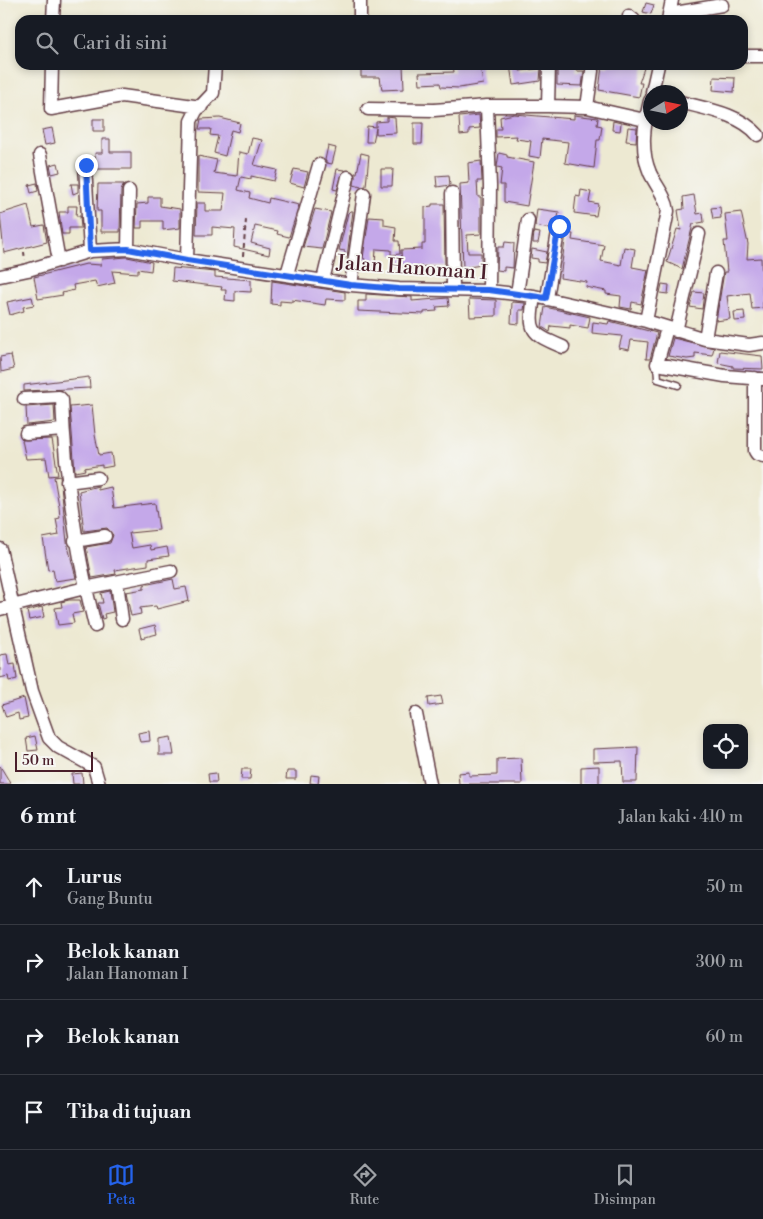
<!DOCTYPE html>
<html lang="id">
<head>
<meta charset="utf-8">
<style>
  :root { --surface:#171b24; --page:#20242c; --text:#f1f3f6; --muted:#9ea1a6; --line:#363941; --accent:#2563eb }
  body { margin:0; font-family:"Libre Bodoni",serif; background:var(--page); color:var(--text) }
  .controls { position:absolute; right:15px; bottom:15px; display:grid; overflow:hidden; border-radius:10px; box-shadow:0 2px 8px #0003 }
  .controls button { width:45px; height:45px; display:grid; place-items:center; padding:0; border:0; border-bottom:1px solid var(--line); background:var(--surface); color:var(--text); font:25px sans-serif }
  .compass { position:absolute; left:643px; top:85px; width:45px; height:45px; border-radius:50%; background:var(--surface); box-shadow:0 2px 8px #0003; rotate:80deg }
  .scale { position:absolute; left:15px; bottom:12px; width:78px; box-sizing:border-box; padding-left:5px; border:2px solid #4a1f2b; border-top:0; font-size:14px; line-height:18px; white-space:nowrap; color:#4a1f2b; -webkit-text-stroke:4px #f6f6f2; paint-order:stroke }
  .stop { position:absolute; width:15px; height:15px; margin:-11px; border:4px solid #2563eb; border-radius:50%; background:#fff }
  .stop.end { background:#2563eb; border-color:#fff; box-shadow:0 1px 5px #0008 }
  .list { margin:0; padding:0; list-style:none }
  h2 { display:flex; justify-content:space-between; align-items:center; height:65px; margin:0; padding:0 20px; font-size:21px }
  h2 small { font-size:16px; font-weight:400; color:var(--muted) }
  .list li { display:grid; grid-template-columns:32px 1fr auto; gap:15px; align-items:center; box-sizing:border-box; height:75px; padding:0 20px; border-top:1px solid var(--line) }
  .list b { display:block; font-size:19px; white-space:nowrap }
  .list p { margin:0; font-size:16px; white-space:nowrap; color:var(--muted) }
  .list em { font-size:16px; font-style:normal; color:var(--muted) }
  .icon { flex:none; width:28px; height:28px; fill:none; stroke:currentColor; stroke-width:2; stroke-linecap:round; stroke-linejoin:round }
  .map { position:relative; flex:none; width:763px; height:784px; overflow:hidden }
  .search { position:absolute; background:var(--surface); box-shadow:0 2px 8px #0003; left:15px; right:15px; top:15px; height:55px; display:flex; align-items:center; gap:12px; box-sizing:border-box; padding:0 18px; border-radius:15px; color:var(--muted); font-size:19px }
  .sheet { height:365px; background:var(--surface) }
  nav { display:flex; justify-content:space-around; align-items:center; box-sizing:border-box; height:70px; border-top:1px solid var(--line); background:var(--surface); font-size:14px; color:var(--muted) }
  nav a { display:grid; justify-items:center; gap:2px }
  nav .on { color:var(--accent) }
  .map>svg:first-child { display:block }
  .building { fill:#c4a8e9 }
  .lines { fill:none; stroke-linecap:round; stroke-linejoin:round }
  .lane-casing { stroke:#623d44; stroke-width:9 }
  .street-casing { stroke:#623d44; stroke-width:15 }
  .path { stroke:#623d44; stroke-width:2; stroke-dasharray:4 4; stroke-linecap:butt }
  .lane { stroke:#fff; stroke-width:6 }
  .street { stroke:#fff; stroke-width:12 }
  .route { stroke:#2563eb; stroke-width:6 }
  .labels { text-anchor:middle; stroke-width:4; stroke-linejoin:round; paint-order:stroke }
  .street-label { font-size:20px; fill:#4a1f2b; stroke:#f6f6f2 }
</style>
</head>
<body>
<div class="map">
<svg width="763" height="784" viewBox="0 0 763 784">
  <rect width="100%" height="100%" fill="#f6f6f2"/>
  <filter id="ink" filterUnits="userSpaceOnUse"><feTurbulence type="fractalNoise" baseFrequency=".02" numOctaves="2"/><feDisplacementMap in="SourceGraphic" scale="10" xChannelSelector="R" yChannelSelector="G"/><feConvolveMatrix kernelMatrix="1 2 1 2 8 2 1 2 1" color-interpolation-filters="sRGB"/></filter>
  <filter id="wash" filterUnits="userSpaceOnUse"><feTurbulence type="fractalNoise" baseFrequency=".0096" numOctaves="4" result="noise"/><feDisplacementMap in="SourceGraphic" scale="20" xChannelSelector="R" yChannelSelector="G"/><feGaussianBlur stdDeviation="1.12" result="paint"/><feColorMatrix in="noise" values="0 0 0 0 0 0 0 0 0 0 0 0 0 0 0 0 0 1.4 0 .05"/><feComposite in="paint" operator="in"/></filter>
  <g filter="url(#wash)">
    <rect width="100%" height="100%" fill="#ede9d2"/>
    <g id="blocks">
      <path class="building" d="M646,3l8,2 -3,9 -8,-2z
        M382,65h21l1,24 -22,1 -2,-13h-19v-10z
        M453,65h27l3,19 -24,4 -18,-1 -1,-4 -20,1 -1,-11 35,-1z
        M510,65h8l2,6 21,-3 -1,13 -27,4z
        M557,65h20l-1,6h8l-2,15 -25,-1z
        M608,65h37l-6,18h3l-3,14 -40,-7 3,-24 6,1z
        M714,77l21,1 -1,14 -21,-2z
        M514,114l60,5v-4l24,3 -1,7 5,1 -2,14h-3l-3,28 -29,-5 3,-21 -26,-3 -2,19 -11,-2 2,-15 -15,-2 1,-3 -21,1v-8h5l-1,-12z
        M479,115l1,13 -11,1v5l-9,1 -1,-18z
        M387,117l8,1 1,15 -20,1v-6l-3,14h-7l1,-16 9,1v-5l11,-1z
        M220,118l20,5 -2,9 -7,-2 -6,26 -11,-3 4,-17 -8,-1 1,-6h-12l2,-10z
        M93,119h11v12h-11z
        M613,121l8,2 -1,8 -8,-1z
        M414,123h9l-1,21h-8z
        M628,127l9,1 -1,14 -10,-1z
        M52,128l3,15 -10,2 -3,-15z
        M252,138l10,2 -8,25 23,5 -3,11 -23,-5v3l-10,-2 -3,13 12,3 -1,5 19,5 1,-5 30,7 -10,32 -12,-3 1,-3 -23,-5 -4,17 19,5 -1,7 -35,-8 1,-18 -23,-2v8h-16l1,-32h8v8h18l2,-18 -27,-1v-36l19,4 -3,13 23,3 2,-24 9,2z
        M102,139h8v13h21v17h-35l-1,-16h7z
        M328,146l8,2 -4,16 -5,-1 -2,-3z
        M361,153l8,2 -3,31 -5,1 -7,-2 1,-12h2z
        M499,153l8,2v2l27,5 -7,44 -23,-4v-17h-4l2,-17 -5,-1z
        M481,161l1,20h-5l1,16h3v37l-14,1 1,18h13v12l-18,3 -3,-84 9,-1 -1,-20z
        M58,163l2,9 -8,2 -2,-9z
        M294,169l14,3 -4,15 -14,-4z
        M337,169l7,1 -7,20 -4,-1z
        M381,169h12l-1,17h-11z
        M449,175l1,10 -13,2 -1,-11z
        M37,183l1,8 -7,2 -2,-8z
        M71,184h7v8l-5,2z
        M98,184h26l-3,7 -1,41h-19v-21h-4z
        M581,190l10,2 -2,10 9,2 -2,12 -22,-3 2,-17 4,1z
        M694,195l3,19 6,-1 1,9 -11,2 -11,45 -15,-7 10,-33 4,1 -3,-20 6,-1 -1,-12z
        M148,197h12v9l20,3v19l-17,2v-9h-21v7h-6l1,-24 11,-1z
        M432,204h12l1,62 -43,1 -1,-17 21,-1v-5h3v-37l7,-1z
        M28,205l5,22 11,-2 3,17 -43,11 -4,-39z
        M68,206h9l-1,10h4l1,12h-12v6h-7l-3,-22h9z
        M720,207l1,11 -8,1 -2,-11z
        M315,209l16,3 -9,37 -19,-2z
        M537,209l22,3 -1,6 -6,3 -2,8 -15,-3z
        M350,211h3l-6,46h-2v-6l-6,-1 9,-37z
        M741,212l7,32 -1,15 14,-1 2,50 -11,1 -2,-16 -23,3 3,23 -14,2 8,-49h3l-3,-31h4l-3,-27z
        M369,217l15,1v7l12,2 -1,14h4l1,13 -9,1v-5l-15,-1 -1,16 -10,-1v-5l-2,-1z
        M534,232l6,1 -2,10h-5z
        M566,233l7,1 -1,6 32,5 -3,16 20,4 3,-18 11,2 -3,18 16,3 -7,34 -9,-2 -1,7 -11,-2 1,-11 -15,-2v-3l-20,-4 1,-5 -27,-4z
        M505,242l9,1 -1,25 -9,-1v4l-7,-1 1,-23h6z
        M532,249l15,3 -2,11 -7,-1v-3l-7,-1z
        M127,257l25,5 -1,9 -13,-2v4l-26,-2 3,12 -18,4 -2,-6 -22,4 1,5 -12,3 1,2 -25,4 -4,-22 52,-13 15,1 1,-6z
        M173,268l42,4v5l36,3v12l-16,-1v10l-10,-1 1,-10h-5l1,-3 -50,-6z
        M272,281l73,11v8l-19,-1 -1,6 -33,-5v2l-12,-1v4l-9,-1z
        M662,284l7,1 -1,9 -8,-1z
        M694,292l10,1 -2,16 -12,-2z
        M366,294l46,3v4l36,-3 1,8 -13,1 1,4 -13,1v2l-66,-3v-10h8z
        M32,297l2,8 -11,2 1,4 -14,4 -3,-13z
        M469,299l27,1v16l-26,1z
        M512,302l13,1 -1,7h-5v14l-8,-1z
        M545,307l45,10 -2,11 -18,-3v3l-19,-2 -1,6 -8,-5z
        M744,311l1,9 -10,1 -1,-9z
        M609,321l48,12 -7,26h-4l2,-17 -17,-2 -2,10 -10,-2 3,-12 -30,-3 1,-11 15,2z
        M673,338l41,10 -2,7 -17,-2v5l-8,1 -19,-3z
        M720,351l42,5 1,13 -30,-1v-2l-15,-3z
        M11,355l3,14 -13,3 -1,-15z
        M89,377l1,11 -66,3v-6z
        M54,405l1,17 -28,3 -1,-18z
        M92,405l3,30 4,20 12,-2 2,13 -11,2v-3l-18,3 1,2 -10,2 -5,-65z
        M52,439l6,36 -9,1 -3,-18 -20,1 -4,-19z
        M60,476l7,66 9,36 -21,3 -2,-12 -5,1 -5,-32 16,-3 -3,-16 4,-1 -1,-12 -5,-29z
        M98,486v4l13,-3 3,21 41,-5 4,27 -30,3 3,15 18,-3 1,5 16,-3 2,9 -21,3v6l-33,5 1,4 -24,4 -6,-31 24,-4 3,-8 -6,-7 -23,3 -5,-40z
        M173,579l2,10 11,-2 3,14 -32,8 -1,-3 -16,2 1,6 -10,2 -5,-24 18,-3v-4z
        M110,591l3,21 -9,2 1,4 -3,1 -4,-16h5l-2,-10z
        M69,600h11l3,12 -11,2 2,9 -16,2 -3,-17 7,-1 -1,-5z
        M42,607l2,10 -15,3 -2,-9z
        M155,625l2,9 -16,4 -2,-9z
        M7,654l2,11 6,-1 2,15 -8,2 -1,-5 -8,2v-23z
        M441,696l2,8 -14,2 -1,-8z
        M24,698l4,20 -9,2 -1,-7 -12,4 -4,-12z
        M149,731l1,10 -10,1 -2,-9z
        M35,736l3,14 -10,1 -2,-13z
        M171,737l3,18h-15v-16z
        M638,747l-1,35h-14l-1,-21 -29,1v-13z
        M521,758l1,26h-63l-1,-11 11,-1v4l28,-1v-16z
        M0,766l11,18h-11z
        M599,766v18h-18v-17z
        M242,769h9l-1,10h-9z
        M287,771h9v8h-10z
        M82,773l1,11h-10l-1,-10z
        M216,773l1,9h-8l-1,-8z
        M311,775l8,1 -1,8 -8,-1z"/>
    </g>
  </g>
  <g filter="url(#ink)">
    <use href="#blocks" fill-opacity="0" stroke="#623d44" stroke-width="1"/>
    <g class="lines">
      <g class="lane-casing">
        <path id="lane" d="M657,364l1,15 20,6"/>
      </g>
      <g class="street-casing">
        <path id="street" d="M669,14l53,-9
          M629,16l5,4
          M360,18v-18
          M53,20l1,-20
          M668,20l4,-20
          M743,56h20
          M52,65l-1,44 71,-13 79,11
          M652,92l6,-27
          M680,102c27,7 60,12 78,33
          M487,106l3,80 -1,105
          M548,106l1,-41
          M587,107l5,-36
          M368,109l66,1 53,-4h61l39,1 58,13
          M40,155l19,106
          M85,165l5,86
          M452,193l1,95
          M128,249l1,-58
          M187,260l4,-139 5,-10 17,-18 2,-28
          M287,274l32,-109
          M0,276l28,-6 62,-19 38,-2 59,11 164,25 48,4 90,2 45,5 112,25 59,18 44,6 14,-2
          M323,280l25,-103
          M351,285l13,-91
          M517,294l11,-74
          M534,296c-5,35 -5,37 29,51
          M547,298l12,-72
          M646,321l22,-110c-2,-15 -12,-25 -18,-38 -10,-23 -6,-48 0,-72
          M667,328l-10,36 68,12 38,3
          M676,331l23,-97
          M705,339l11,-66
          M755,378v73l2,3 6,2
          M24,399l35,-2 3,3c3,77 14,151 33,226
          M26,433l37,-3
          M67,482l31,-4
          M75,541l30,-5
          M0,549l32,142 17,47 9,9 36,20 5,17
          M117,583l5,36
          M0,609l85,-21 86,-17
          M416,714l14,70"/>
      </g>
      <path class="path" d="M24,252l1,8
        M243,256l3,-36"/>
      <use href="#lane" class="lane"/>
      <use href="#street" class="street"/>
    </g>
  </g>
  <g class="lines" filter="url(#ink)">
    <path class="route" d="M86,165l4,85 38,-1 59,11 164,25 48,4 90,1 57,8 13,-72"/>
  </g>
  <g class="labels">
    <g class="street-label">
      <text transform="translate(412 267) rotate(4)" y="7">Jalan Hanoman I</text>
    </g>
  </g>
</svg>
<div class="controls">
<button><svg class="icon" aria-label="locate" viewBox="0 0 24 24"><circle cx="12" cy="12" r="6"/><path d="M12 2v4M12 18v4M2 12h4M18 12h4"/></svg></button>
</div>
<svg class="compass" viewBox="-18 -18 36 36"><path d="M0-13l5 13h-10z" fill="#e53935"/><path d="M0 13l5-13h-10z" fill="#9ea1a6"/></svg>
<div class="scale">50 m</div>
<div class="stop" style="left:559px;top:226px"></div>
<div class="stop end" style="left:86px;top:165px"></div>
<div class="search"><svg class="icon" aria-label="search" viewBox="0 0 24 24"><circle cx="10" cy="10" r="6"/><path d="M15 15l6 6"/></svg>Cari di sini</div>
</div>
<section class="sheet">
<h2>6 mnt<small>Jalan kaki · 410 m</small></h2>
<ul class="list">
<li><svg class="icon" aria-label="ahead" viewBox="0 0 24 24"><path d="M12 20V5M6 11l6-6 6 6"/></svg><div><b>Lurus</b><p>Gang Buntu</p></div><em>50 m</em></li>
<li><svg class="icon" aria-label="right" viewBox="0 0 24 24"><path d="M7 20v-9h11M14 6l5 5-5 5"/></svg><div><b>Belok kanan</b><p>Jalan Hanoman I</p></div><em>300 m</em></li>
<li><svg class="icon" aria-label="right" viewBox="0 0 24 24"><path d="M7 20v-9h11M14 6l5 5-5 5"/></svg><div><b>Belok kanan</b></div><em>60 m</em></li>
<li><svg class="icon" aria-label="arrive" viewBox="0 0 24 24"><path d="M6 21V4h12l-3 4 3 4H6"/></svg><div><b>Tiba di tujuan</b></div></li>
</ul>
</section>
<nav>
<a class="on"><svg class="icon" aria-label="map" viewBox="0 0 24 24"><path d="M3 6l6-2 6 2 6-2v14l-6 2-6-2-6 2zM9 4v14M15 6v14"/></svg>Peta</a>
<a><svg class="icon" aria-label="directions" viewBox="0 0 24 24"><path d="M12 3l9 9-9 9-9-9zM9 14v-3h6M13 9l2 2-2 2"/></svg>Rute</a>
<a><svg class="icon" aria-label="saved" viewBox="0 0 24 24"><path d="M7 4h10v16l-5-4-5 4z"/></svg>Disimpan</a>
</nav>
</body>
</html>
